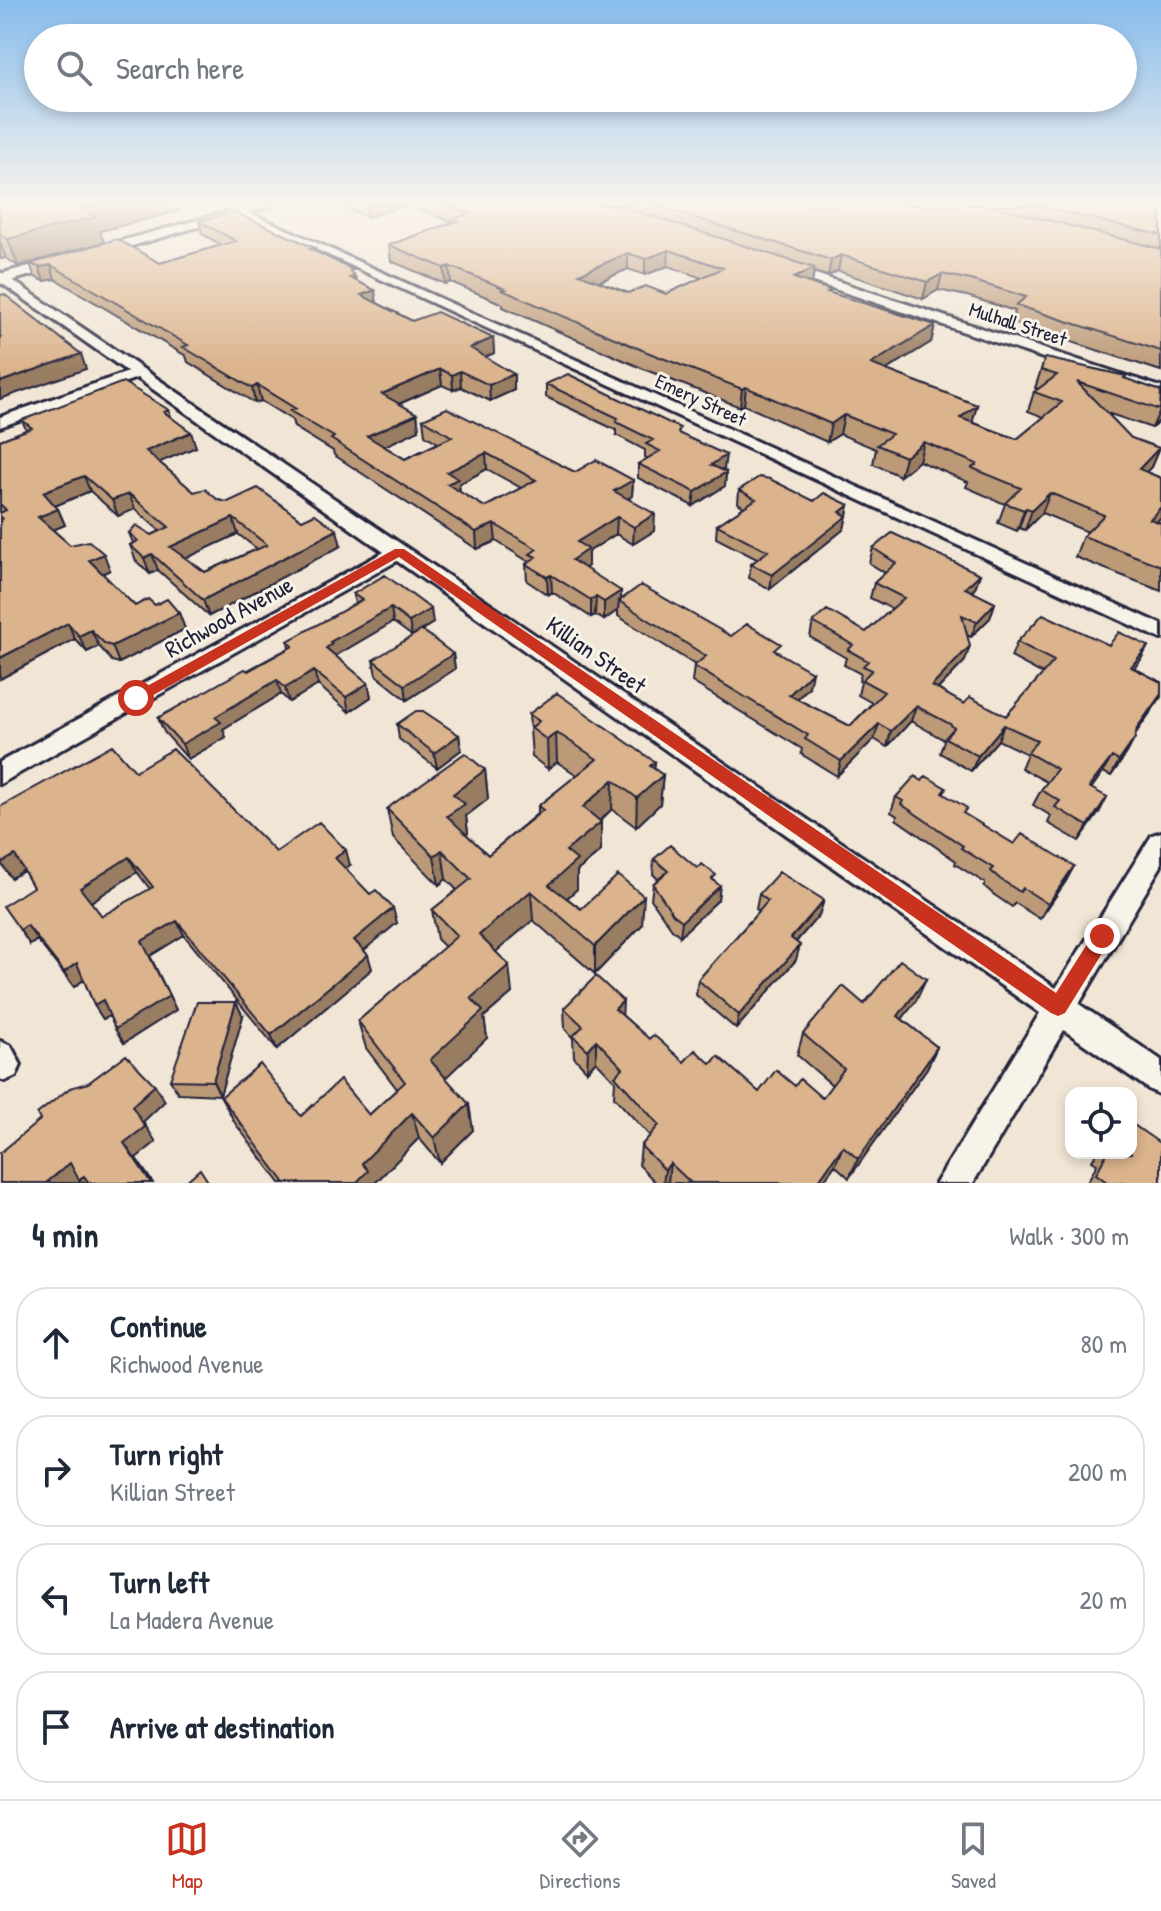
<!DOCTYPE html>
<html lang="en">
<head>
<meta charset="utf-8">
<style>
  :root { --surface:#fff; --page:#f6f6f7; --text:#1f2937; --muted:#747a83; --line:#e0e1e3; --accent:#c8321e }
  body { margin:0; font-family:"Patrick Hand",sans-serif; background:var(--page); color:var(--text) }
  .controls { position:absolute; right:24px; bottom:24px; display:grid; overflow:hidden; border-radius:16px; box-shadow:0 4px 12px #0003 }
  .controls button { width:72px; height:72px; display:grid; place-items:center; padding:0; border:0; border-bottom:2px solid var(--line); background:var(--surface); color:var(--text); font:40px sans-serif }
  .stop { position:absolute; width:24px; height:24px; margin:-18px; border:6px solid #c8321e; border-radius:50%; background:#fff }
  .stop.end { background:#c8321e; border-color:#fff; box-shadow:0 2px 8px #0008 }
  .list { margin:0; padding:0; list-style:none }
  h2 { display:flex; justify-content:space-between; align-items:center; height:104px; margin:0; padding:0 32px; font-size:34px }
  h2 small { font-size:26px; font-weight:400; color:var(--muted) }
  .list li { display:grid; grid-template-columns:52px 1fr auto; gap:24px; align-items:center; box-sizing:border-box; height:112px; margin:0 16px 16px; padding:0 16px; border:2px solid var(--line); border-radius:32px }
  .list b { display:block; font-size:30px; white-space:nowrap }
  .list p { margin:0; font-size:26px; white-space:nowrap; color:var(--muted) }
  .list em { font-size:26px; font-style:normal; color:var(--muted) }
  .icon { flex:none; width:44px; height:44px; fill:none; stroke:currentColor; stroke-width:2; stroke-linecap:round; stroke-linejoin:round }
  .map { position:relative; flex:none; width:1161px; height:1183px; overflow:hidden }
  .search { position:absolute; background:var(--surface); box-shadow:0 4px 12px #0003; left:24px; right:24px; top:24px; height:88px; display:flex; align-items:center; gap:20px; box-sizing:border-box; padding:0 28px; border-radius:44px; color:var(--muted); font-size:30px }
  .sheet { height:616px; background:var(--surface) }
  nav { display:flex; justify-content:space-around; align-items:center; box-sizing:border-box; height:112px; border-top:2px solid var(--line); background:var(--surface); font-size:22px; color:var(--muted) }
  nav a { display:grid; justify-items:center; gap:4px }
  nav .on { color:var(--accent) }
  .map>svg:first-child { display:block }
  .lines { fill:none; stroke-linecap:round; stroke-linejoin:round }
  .minor-casing { stroke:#22223b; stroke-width:6 }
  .secondary-casing { stroke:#22223b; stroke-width:6 }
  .minor { fill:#f7f3e8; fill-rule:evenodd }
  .secondary { fill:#f7f3e8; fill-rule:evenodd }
  .wall { fill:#bc9a78; stroke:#22223b; stroke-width:2; fill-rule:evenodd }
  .shaded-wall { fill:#997d62; stroke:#22223b; stroke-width:2 }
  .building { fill:#dbb38c; stroke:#22223b; stroke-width:2; fill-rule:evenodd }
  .route { fill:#c8321e }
  .labels { text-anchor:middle; stroke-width:6; stroke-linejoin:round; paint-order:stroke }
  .far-street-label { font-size:20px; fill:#22223b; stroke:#f7f3e8 }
  .street-label { font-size:24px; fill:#22223b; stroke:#f7f3e8 }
</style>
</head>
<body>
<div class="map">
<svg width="1161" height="1183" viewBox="0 0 1161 1183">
  <rect width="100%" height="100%" fill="#f1e6d6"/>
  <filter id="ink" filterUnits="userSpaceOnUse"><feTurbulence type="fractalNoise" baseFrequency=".0125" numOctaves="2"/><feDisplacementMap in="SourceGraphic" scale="16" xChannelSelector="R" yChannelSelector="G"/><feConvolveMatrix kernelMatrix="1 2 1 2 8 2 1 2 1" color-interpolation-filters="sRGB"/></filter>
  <g filter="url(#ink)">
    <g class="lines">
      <g class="minor-casing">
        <path id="minor" d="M220,205h13l928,419v15z
          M786,267h8l367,120v10l-375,-124z
          M0,272l1056,716 96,-153 9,-3v34l-82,138 82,56v35l-11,-5 -86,-60 -91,153h-37l104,-170 -643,-452 -397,223v-22l384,-210 -247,-174 -137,49v-10l128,-45 -128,-90z
          M0,1041l11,5 10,19 -5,11 -11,5 -5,-2z"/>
      </g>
      <g class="secondary-casing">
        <path id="secondary" d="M252,205h22l-274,79v-10z"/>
      </g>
      <use href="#minor" class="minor"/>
      <use href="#secondary" class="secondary"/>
    </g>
    <path class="wall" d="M0,205h177l2,6 -79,20 4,11 -86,24 -12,-8 -6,1z
      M337,205h824v166l-150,-49 4,-11 -48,-15 -29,-6 -15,9 -85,-28 -10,5 -14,-4 -2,12 18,6v3l105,32 -4,17 -45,28 91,35 -5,17 45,17 27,-22 -16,-6 6,-19 5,-3 -4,-1 10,-30 81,18 -1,3 36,12v28l-9,9 -45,-15 24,25 28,10 -8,19 -5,5 15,6v39l-4,4 4,2v68l-86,-34 8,-21 5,-4 -46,-19 -17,17 -6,-2 -2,3 -19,-8 7,-19 -39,-17 2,-5 -49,-21 -19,15 -27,-12 3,-15 -36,-15 -13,8 -83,-37 -4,2 -94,-37 -143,-63v-3l-52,-22 -6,2 -54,-23 -2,-16 64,-23 -46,-17 -40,12zM668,266l34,12 -36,16 -38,-1 -29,-11 29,-13 17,6z
      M199,221l116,27v4l39,23 2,6 21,22 35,18 81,17 1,15 -9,4 29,33 -24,11 -29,-14 -8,3 -11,-5 -43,19 18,10 2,16 -35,16 21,13 33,-16 -13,-8 -2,-16 152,53 58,8 -1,16 -3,2 25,33 -21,13 -17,-10 -28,18v14l-3,2 36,31 159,54 29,34 -12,12 53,27 22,-23 -14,-8 3,-13 -2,-1 2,-7 -17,-9 2,-7 -36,-21 3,-15 53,10 26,-23 -22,-11 4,-15 11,-10 -16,-10 4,-15 107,26 -5,14 -3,4 23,11 -5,15 -19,19 -4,-2 -2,26 -27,28 26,15 42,12 37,-42 -32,-17 6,-15 131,4 -8,15 -6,7 27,14v15l-25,36 -9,20 -16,23 -8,-4 -12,17 16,8 -28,44 -31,-18 3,-7 -18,-11 8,-15 6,-8 -26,-14 6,-14 -29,-14 -27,31 -31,-18 4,-13 -33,-19 -24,26 -13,-8 -37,37 -36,-22 1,-5 -110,-67 2,-16 1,-1 -77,-49v-6l-14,10 -9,-5 -4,2 -39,-25 -4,3 -21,-14 -1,-17 3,-2 -33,-21 -19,8 -143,-94 -1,-4 -39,-24 -2,-7 -31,-19 -6,2 -67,-41 -2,-6 -131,-77 -11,2 -9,-4 -5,-13 130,-1 62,-18 -20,-11zM487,469l34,19 -36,19 -25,-15 -1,-8z
      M546,384l134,50 44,35 -2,1 4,2 -1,14 -32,20 -55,-28v-14l10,-5 -3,-2v-7l-29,-15v-5l-70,-33z
      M169,410l2,7 25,30 -37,15 35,30 24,8 123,46 -132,70 -51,-46 -8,4 -14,-13 -6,-16 3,-2 -4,-10 23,2 8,-4 -25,-22 -17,7 -28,-25 -35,15 3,3 7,16 -12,5 17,15 40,25 -8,4 33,32 20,-1 24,8 6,16 -66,34 -7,-2 -13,-15 -12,6 -12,-13 -75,40v-239l26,-10 -4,-10zM238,534l19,15 -52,23 -19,-14z
      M739,490l110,15 -5,24 -74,60 -21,-11 2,-14 6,-5 -41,-21 1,-13 27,-18 -6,-4z
      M353,594l80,29 -21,13 -19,-14 -58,34 33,27 3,14 -22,15 -31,-27 -29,17 -8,-8 -58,35 3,8 -38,22 -24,-27 -6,-14 131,-70 -1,-7 67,-37z
      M453,654l2,15 -48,31 -31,-25 -3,-15z
      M529,714l126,48 -1,7 9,6 -3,29 -24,23 -24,-18 -12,12 1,30 -24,20v18l-10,9 14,11 61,16 -47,49 -62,-54 -37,31 16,42 -28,24 3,21 -42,40 28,52 -33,33 -21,-25 -44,45h-95l-45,-60 -14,-26 80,19 68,-1 28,-26 -31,-41 -8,-27 87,-74 -8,-8 -5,-29 25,-20 -11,-11 -7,6 -46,-47 -6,-29 98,-39 3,29 -22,17 2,17 -2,1 22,21 50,-42v-7l39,-31 -20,-13 -9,7 -16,-12z
      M397,724l62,11 2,15 -24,18 -38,-29z
      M135,771l141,81 74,13 -5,3 52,55 -33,27 8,19 -95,80 -93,-114 -34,21 26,54 -52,33 -15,-27 -6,3 -9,-14 -10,-25 -10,7 -37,-47 -7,5 3,-58 -9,-16 -13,7 -11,-17zM137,872l13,17 -48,27 -11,-14z
      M922,781l24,7 -2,6 20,20 50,30 60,22 -8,15 -26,38 -25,-16 -3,4 -19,-13 -9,-8 1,-3 -30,-19 1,-3 -60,-42 1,-3 -6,-4 5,-15z
      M654,859l43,9 18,13 3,19 -38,36 -8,-7 -21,-30 2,-15 5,-5 -5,-5z
      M759,894l65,6 -5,15 -23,27v18l-60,69 -40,-34 2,-15 61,-69 -3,-2z
      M926,979l-10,22 -14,18 35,28 -10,21 -78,110 -14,-13 -13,18h-166l-17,-18 2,-19 9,-10 -36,-39 1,-16 -19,-20 -9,10 -13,-14 -1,-19 -8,-9 -1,-21 58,7 27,24 35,23 27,2 48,28 36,-6 27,12 10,-13 -35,-30 6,-21 61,-30z
      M243,1016l-23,79 -42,-2 -8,-13z
      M1096,1153h35l30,30h-74l10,-19 -5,-3z"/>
    <path class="shaded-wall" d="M98,205h79l2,6 -79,20 4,11 -86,24 -10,-27 73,-30z
      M366,205h41l-40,12z
      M0,242l6,16 -6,1z
      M669,250l-1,16 -23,9v-16z
      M628,253v16l-49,21v-16z
      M841,255l-3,16 -10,5 3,-16z
      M51,265l4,14 -11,2 -5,-14z
      M449,266l2,16 -6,2 -1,-16z
      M814,268l-2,16 -18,-6z
      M942,274l-4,16 -15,9 4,-17z
      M375,290l2,14 -16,-9z
      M935,325l-4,17 -64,40 4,-18z
      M493,338l1,15 -23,10 -1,-15z
      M81,354l5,15 -86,30v-17z
      M440,369l2,16 -57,25 -3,-16z
      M460,371l1,16 -8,3 -1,-15z
      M514,374v16l-24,11 -1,-16z
      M257,385l4,16 -6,2 -3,-15z
      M746,387l-2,18 -4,2 2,-18z
      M977,405l-5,19 -12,-6z
      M1161,409v10l-9,9 8,-18z
      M417,414l2,16 -49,23 -3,-17z
      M844,415l-4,19 -13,8 4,-18z
      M191,432l5,15 -45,19 -5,-15z
      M924,442l-5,19 -19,15 5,-19z
      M1159,448l-8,19 -21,22 9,-20z
      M486,453l1,16 -28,15 1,11 -11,6 -2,-29z
      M726,455l-2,14 -15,9 2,-13z
      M726,472l-1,14 -32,20 2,-14z
      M84,476l6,15 -40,17 -7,-16z
      M633,480l-1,16 -18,11v-16z
      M1050,493l-8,20 -17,17 7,-20z
      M129,494l6,15 -17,7 -6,-16z
      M849,505l-5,24 -74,60 2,-14 68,-63z
      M1161,507v10l-20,22 9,-20z
      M1026,508l-7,20 -2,3 7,-21z
      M58,509l7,16 -20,8 -7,-16z
      M655,514l-1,17 -21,13 1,-17z
      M617,517l-1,17 -28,18v14l-16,11v-17l5,-18z
      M233,518l5,16 -62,29 -6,-16z
      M494,524l2,17 -19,8 -1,-17z
      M337,530l4,16 -132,70 -6,-16z
      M104,554l6,16 -15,7 -6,-17z
      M152,554l6,16 -8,4 -6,-16z
      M980,574l-5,14 -15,15 5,-15z
      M551,575l1,17 -4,3 -1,-18z
      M621,591v11l-2,-1 -1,9 -14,10v-18z
      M596,597l-1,18 -4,2v-17z
      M995,603l-5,15 -19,19 6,-15z
      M391,608l2,14 -58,34 -9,-8 4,-6z
      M431,609l2,14 -21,13 -3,-14z
      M179,613l6,16 -66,34 -7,-17z
      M68,623l7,16 -75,40v-21z
      M91,630l8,16 -12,6 -8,-16z
      M970,646l-5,15 -39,40 6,-15z
      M1148,646l-8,15 -17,21 8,-15z
      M453,654l2,15 -48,31 -2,-15z
      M314,671l4,14 -29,17 -4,-14z
      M812,672l-3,15 -23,23 3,-15z
      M277,680l4,14 -58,35 3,8 -38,22 -6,-15 33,-27z
      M368,683l3,14 -22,15 -3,-15z
      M1161,694l-2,6 -30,43 8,-15z
      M916,706l-5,15 -24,26 4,-16z
      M879,724l-5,15 -37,37 4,-15z
      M1004,725l-6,15 -27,31 7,-15z
      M556,733l1,29 -9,7 -1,-29z
      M459,735l2,15 -24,18 -3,-15z
      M1135,738l-8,15 -16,23 8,-15z
      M1112,757l-9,15 -22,30 8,-15z
      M655,762l-2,22 10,-9 -3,29 -24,23 1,-29 13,-32z
      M485,770l3,29 -22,17 2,17 -17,13 -4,-30 6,-22z
      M613,780l-1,29 -29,27v-29z
      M1107,797l-8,16 -20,28 9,-15z
      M601,822v29l-24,20v18l-23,21 -5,-25 17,-34z
      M346,850l4,15 -11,8 -4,-15z
      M442,850l4,29 -7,6 -5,-29z
      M15,855l9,15 -13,8 -10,-15z
      M129,857l8,15 -48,31 -9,-15z
      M1074,866l-8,15 -26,38 8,-15z
      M720,886l-2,14 -38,36 2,-15z
      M531,891l2,29 -50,43 -4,-28z
      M644,896l-2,29 -47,49v-28z
      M824,900l-5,15 -32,37 4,-14z
      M393,908l4,15 -39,32 -4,-15z
      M177,921l7,14 -34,21 26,54 -52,33 -9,-14 27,-88z
      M27,925l10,15 -7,5 -10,-15z
      M800,945l-4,15 -60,69 3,-14z
      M368,955l4,14 -95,80 -6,-14z
      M77,963l9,15 -12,9 -10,-15z
      M509,965l3,28 -28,24 3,21 -51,49 -6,-27 41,-62z
      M926,979l-10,22 -28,36 10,-21z
      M103,1000l9,15 -9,4 -9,-14z
      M623,1001l-1,21 -7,-13z
      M236,1002l7,14 -23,79 -7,-14z
      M596,1040v21l-9,10 1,-21z
      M937,1047l-10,21 -78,110 9,-19z
      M155,1085l10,16 -22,21 13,20 -20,16 17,25h-2l-27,-40 8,-37z
      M469,1104l4,26 -33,33 -6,-25z
      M412,1113l7,25 -44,45h-19l6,-20z
      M843,1146l-8,19 -13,18h-5z
      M70,1163l21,20h-9l-2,-2 -2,2h-32z
      M670,1163l-2,19 -5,1 2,-13z"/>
    <path class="building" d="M0,205h98l-17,4 15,8 -88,22 -8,-5z
      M445,205h172l197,63 -20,10 36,12 -3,2 108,33 -64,39 106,41 -17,13 57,21 45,-37 -28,-10 23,-17 -16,-5 4,-12 81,18 -2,2 37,13 -1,19 -83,-28 54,56 28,10 -20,21 22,9v29l-11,12 11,4v43l-78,-30 21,-21 -54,-22 -18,17 -6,-2 -2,2 -19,-7 16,-15 -49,-20 5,-4 -53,-22 -19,15 -28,-12 15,-11 -48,-19 -13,9 -85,-37 -4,2 -95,-37 -145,-62 4,-1 -57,-23 -5,2 -55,-23 69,-24 -5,-2 17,-6zM669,250l54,18 -57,26 -20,-8 -18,7 -49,-19 49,-21 17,6z
      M653,205h336l172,44v102l-145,-46 10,-8 -55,-17 -29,-6 -15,8 -86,-27 -10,5z
      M1034,205h127v30z
      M234,212l81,36 -5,1 43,21 -3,1 5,6 -5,1 25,12 -14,5 51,26 25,-9 56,26 -23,10 44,26 -25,11 -29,-14 -8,4 -12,-6 -58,25 35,20 -50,22 38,23 47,-22 -29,-18 24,-11 128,64 21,-12 37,20 -19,11 41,23 -21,13 -17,-10 -40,25 11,7 -16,11 49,31 -17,11 -8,-5 -5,3 -40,-25 -4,2 -21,-13 10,-7 -6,-3 7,-5 -43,-25 -18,8 -145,-93 3,-2 -44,-26 6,-2 -39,-24 -5,3 -69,-41 5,-2 -137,-80 -12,2 -9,-3 87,-25 43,24 76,-22 -37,-20zM486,453l50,27 -51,27 -38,-23 11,-5 -11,-7z
      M4,294l77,60 -81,28v-43l1,-1h-1v-43z
      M568,374l112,54 -2,5 48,22 -15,10 15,7 -31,20 -57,-28 22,-13 -14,-7 7,-4 -37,-18 2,-4 -72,-34z
      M123,382l46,28 -5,2 27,20 -45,19 48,41 11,-3 13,11 10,2 30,-14 44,32 13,-6 22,16 -134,70 -51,-46 -8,4 -14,-13 8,-4 -9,-8 7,-8 16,10 17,-8 -40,-33 -17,6 -28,-24 -41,16 15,17 -20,8 32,28 19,-4 15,13 -15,6 46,46 13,-7 7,6 12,-6 12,14 -67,33 -7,-2 -14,-14 -12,6 -11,-13 -68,35v-138l2,-1 -2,-2v-4l6,-3 -6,-6v-64l32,-12 -10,-8zM233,518l34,27 -62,27 -35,-25z
      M759,477l11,2 44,22 10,-8 25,12 -9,7 7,4 -75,59 -21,-11 17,-13 -51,-26 39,-26 -17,-9z
      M892,533l88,41 -15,14 30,15 -18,19 -15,-7 8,31 -38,40 32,18 6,-7 36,19 48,-55 -37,-19 26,-28 66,31 10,-13 29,14 -17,21 30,15v12l-24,34 -2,10 -16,23 -7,-4 -23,30 18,10 -19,29 -33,-19 5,-6 -19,-11 16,-21 -29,-16 9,-13 -33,-15 -26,31 -33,-18 9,-10 -4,-4 -34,-18 -25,25 -12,-7 -38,37 -36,-22 3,-4 -114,-69 12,-10 -87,-55 22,-16 90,51 16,-12 34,20 -7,6 38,22 -23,23 61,31 34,-34 -22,-12 10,-10 -9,-4 5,-5 -20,-11 5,-5 -40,-23 14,-12 39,22 38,-34 -30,-15 22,-20 -23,-15z
      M385,575l46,34 -22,13 -18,-14 -61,34 2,2 -6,4 42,35 -22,14 -32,-26 -29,17 -8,-8 -62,37 6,5 -39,22 -24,-26 87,-49 3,2 45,-25 -5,-5 74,-41 -9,-6z
      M422,630l31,24 -48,31 -32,-25z
      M557,693l98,69 -5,4 13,9 -26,23 -24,-18 -30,27 18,15 -35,29 11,9 -28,25 32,24 37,-34 26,21 -49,50 -64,-55 -52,44 30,30 -38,33 12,13 -53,49 39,44 -35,34 -22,-25 -50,50 6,8 -12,12h-71l-64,-86 39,-33 41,52 39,-36 29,35 36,-33 -47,-61 99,-85 -25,-26 39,-31 -29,-29 -8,6 -47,-47 6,-5 72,-51 20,17 -32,24 12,10 -18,12 41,39 55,-45 -5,-4 59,-47 -35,-23 -6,-3 -9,7 -16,-12 8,-7 -10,-7z
      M416,711h7l36,24 -25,18 -37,-29z
      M112,745l23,26 38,-22 103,103 43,-30 27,28 -11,8 35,36 6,-4 17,18 -39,32 14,15 -97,80 -94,-114 -35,20 27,55 -54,33 -12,-29 -9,5 -17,-42 -13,9 -37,-47 -7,5 -17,-24 30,-19 -18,-32 -14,8 -1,-2v-54zM129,857l24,30 -51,29 -22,-28z
      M915,776l7,5 4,-5 20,12 -4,5 25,15 -4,5 51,31 8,-10 52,32 -26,38 -25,-16 -3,4 -20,-13 -9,-8 2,-3 -32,-20 2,-2 -62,-42 2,-3 -7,-4z
      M670,845l27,23 5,-4 14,11 -4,4 8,7 -38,35 -9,-7 -20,-30 15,-13 -14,-12z
      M779,872l45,28 -33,38 9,7 -61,70 -41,-35 70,-79 -9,-7z
      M900,960l26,19 -28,37 39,31 -79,112 -15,-13 -26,37h-126l-21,-20 -5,7 -24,-24 18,-21 -44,-49 8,-8 -27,-28 -8,10 -15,-14 10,-10 -19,-18 32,-32 27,25 -8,8 34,30 4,-4 4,3 27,24 11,-12 16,14 7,-8 41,36 17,-22 19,16 5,-7 22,19 22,-29 -41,-35 40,-48 21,18z
      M197,1002h39l-23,79 -43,-1z
      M126,1055l29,30 -23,21 13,21 -21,16 27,40h-62l-5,-7 -5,4 -9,-17 -24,20h-46v-30l40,-33 -3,-6 33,-26 18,-5z
      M1131,1123l30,21v39h-53l-12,-9 11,-21h24z
      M200,1169l9,14h-25z"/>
  </g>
  <linearGradient id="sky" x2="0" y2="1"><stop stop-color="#87bcec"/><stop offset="0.55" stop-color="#f9f4ed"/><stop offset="1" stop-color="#f9f4ed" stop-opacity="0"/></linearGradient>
  <rect width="1161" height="370" fill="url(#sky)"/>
  <path class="route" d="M395,549h9l652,444 40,-63 6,-2 7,2 3,6 -3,6 -44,71 -7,3 -7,-3 -652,-456 -258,145h-10v-7z"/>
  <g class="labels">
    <g class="far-street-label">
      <text transform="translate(1018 324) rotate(18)" y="7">Mulhall Street</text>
      <text transform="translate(701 400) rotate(25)" y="7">Emery Street</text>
    </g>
    <g class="street-label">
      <text transform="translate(229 617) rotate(-29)" y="8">Richwood Avenue</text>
      <text transform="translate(596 655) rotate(35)" y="8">Killian Street</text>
    </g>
  </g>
</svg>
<div class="controls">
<button><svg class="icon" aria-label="locate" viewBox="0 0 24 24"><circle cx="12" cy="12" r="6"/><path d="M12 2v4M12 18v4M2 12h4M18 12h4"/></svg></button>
</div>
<div class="stop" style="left:136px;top:698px"></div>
<div class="stop end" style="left:1102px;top:936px"></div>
<div class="search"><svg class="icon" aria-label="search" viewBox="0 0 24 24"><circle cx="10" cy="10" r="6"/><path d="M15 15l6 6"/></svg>Search here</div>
</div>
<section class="sheet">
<h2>4 min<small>Walk · 300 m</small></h2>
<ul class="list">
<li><svg class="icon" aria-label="ahead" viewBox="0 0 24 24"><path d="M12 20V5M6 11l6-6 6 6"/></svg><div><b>Continue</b><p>Richwood Avenue</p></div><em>80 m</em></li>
<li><svg class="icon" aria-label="right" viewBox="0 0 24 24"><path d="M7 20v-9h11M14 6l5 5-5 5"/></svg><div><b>Turn right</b><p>Killian Street</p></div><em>200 m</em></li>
<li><svg class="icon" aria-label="left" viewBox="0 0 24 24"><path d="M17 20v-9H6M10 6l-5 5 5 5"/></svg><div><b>Turn left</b><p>La Madera Avenue</p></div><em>20 m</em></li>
<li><svg class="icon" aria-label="arrive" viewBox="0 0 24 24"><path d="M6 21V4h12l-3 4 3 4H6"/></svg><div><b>Arrive at destination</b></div></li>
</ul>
</section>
<nav>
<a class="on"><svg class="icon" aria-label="map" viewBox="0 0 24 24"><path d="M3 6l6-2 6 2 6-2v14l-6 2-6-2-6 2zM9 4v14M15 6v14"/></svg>Map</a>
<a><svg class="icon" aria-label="directions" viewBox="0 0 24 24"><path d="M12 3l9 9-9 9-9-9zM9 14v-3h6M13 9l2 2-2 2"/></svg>Directions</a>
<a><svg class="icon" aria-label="saved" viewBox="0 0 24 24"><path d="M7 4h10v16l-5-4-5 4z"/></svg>Saved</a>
</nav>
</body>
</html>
